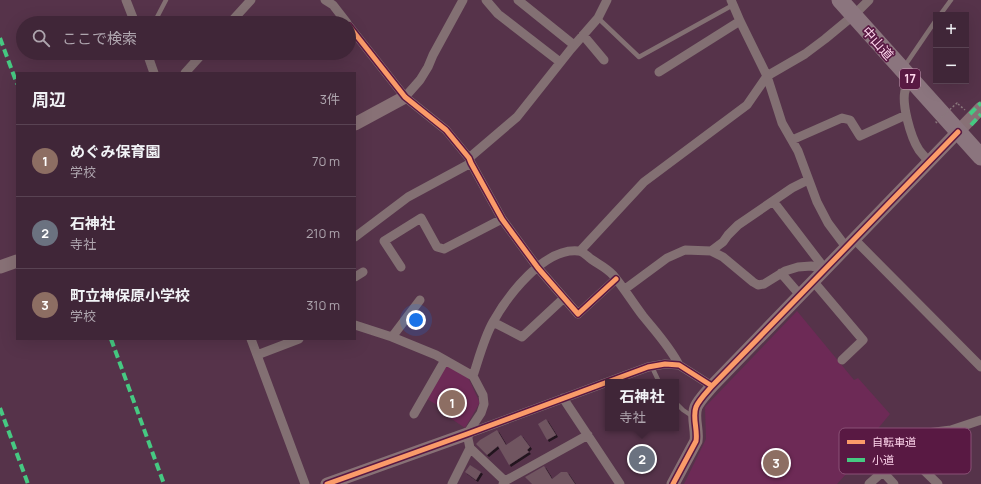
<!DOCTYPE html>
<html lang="ja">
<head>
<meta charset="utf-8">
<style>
  :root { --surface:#402638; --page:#472e40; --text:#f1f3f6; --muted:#aea5ae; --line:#594353; --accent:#8bbbb9 }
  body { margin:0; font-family:Manrope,"Noto Sans JP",sans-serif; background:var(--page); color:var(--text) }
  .controls { position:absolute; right:12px; top:12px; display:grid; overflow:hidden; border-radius:0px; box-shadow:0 4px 16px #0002 }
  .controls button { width:36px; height:36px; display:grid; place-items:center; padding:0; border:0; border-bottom:1px solid var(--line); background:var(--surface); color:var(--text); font:20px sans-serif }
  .you { position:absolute; left:416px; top:320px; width:14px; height:14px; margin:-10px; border:3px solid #fff; border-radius:50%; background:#1a73e8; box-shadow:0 0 0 6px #1a73e833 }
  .badge { display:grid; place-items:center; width:26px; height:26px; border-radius:50%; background:var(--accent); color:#fff; font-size:13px; font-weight:700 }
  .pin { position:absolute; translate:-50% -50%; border:2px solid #fff; box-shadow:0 1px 4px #0006 }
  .popup { position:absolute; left:605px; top:379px; width:74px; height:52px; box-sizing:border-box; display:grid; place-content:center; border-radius:0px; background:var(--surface); filter:drop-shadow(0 1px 3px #0005); font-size:13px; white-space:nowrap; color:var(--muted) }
  .popup b { font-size:15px; color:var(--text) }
  .popup::after { content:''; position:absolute; left:50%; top:100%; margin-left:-8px; border:8px solid transparent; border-top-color:var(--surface) }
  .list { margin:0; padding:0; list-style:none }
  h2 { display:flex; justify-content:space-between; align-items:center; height:52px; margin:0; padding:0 16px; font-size:17px }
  h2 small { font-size:13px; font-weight:400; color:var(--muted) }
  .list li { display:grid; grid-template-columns:26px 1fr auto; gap:12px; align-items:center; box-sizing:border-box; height:72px; padding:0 16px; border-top:1px solid var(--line) }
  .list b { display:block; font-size:15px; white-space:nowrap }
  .list p { margin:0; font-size:13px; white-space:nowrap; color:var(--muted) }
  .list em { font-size:13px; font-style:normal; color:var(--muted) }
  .icon { flex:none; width:22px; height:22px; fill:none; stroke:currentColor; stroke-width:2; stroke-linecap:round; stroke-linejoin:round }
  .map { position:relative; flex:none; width:981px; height:484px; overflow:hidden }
  .search { position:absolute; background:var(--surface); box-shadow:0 4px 16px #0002; left:16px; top:16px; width:340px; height:44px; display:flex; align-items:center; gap:10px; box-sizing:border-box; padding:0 14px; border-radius:22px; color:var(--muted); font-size:15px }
  .panel { position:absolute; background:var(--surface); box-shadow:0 4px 16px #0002; left:16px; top:72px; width:340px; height:268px; border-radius:0px }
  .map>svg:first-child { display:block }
  .built { fill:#6d2a56 }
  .building { fill:#6f5461; filter:url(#shadow) }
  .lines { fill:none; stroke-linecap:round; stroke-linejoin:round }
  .path { stroke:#8a787d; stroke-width:1.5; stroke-dasharray:2 2; stroke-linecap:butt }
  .lane { stroke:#837073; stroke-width:4.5 }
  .street { stroke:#837073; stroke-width:9 }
  .secondary { stroke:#887176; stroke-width:13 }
  .highway { stroke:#8b757e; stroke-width:17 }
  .path-bridge { stroke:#8a787d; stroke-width:1.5; stroke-dasharray:2 2; stroke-linecap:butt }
  .quiet { stroke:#46c982; stroke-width:4; stroke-dasharray:8 4; stroke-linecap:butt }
  .cycleway-casing { stroke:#591943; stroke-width:8 }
  .cycleway { stroke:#fa9b69; stroke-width:5 }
  .labels { text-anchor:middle; stroke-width:3.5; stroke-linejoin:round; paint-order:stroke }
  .shield { fill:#591943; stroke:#cc9db9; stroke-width:1 }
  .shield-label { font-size:12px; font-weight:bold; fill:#fed5ec }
  .street-label { font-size:13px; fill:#fed5ec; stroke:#591943 }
  .key { fill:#591943; stroke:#8a5176; stroke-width:1 }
  .key-label { font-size:11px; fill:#fed5ec }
</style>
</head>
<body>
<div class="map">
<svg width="981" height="484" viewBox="0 0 981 484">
  <defs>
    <filter id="shadow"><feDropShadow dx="2" dy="2" stdDeviation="0" flood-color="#0009"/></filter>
  </defs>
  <rect width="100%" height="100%" fill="#56334a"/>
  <path class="built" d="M797,311l57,69 4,-2 32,36 -35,42 -7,16 -11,12h-153l22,-45 -1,-32z
    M445,363l22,12 12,26v3l-14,24 -22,-15 2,-3 -18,-11z"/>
  <path class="building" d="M546,419l10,16 -9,5 -9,-16z
    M497,430l9,15 15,-10 9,12 -3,3 2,2 -20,13 -11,-19 -11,9 -11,-11 4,-4z
    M641,451l9,8 -7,8 -9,-9z
    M470,465l11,7 -5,8 -11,-8z
    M544,466l8,13 9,-7h6l8,12h-43l-7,-7z"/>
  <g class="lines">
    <path class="path" d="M958,104l7,6"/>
    <path class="lane" d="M940,15l11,-15
      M598,18l41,39 94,-52
      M154,23l12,-23
      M904,67l32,-47
      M652,367l7,15
      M676,403l7,7 9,6"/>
    <path class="street" d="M126,0l9,23
      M325,0l8,5 14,18
      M486,0l12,14 62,48
      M518,0l56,45
      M731,0l9,21 27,55 15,47 16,28 19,51 11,21 18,24
      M230,23l21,-23
      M349,26l56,71 41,33 23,28 2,5 31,56 36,49 40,46 38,-35
      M583,35l21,25
      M147,53l7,20
      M659,72l81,-51
      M185,73l18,-20
      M912,80c-2,3 -5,5 -6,8 -6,13 5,50 13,62 3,4 7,8 10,12
      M405,97l15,-17 8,-13 5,-12 30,-55
      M792,140l50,-22 8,2 10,16 46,-21
      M469,158l48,-41 54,-68 27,-31 9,-18
      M773,201l52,68
      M355,237l53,-40 63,-34
      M854,239l127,128
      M580,251l64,-69 103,-77 20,-29 38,-22 20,-15 29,-24 15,-15
      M711,251l12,-9 5,-7 10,-10 54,-37 16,-8
      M401,267l-17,-26 37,-23 16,29 7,2 58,-30
      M781,273l19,22
      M355,277l8,-5
      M813,281l50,59 -21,20
      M625,289l42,-31 18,-8 26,1 12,6 30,25 5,3 6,-1 21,-13 13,-4 13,-1 14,3
      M493,322l29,15 42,-39
      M355,325l37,12 44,18 37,21 10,19 1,9 -3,9 -14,21 3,14 -18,36
      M392,337l28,-37
      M251,339l54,145
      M257,355l42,-16
      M473,376c6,-18 11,-38 20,-54 15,-27 51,-74 85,-71 5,0 9,5 13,8 7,5 16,9 22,16 11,13 20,28 30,41 13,16 27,31 36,49
      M563,398l57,86
      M414,414l31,-54
      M467,434l181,-67 17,-3 14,1 33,21
      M470,448l35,33 -2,3
      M905,452l33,32
      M883,472l11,12
      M505,481l83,-46
      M869,484l58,-51 24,-3 30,-10"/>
    <path class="secondary" d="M355,124l50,-27
      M0,267l17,-6
      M327,484l140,-50
      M673,484l23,-43c2,-11 -4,-24 0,-34 3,-7 11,-15 16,-21l269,-278"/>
    <path class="highway" d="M840,0l141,157"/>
    <path class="path-bridge" d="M937,123l-1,-1 21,-19 1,1"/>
    <path class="quiet" d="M0,38l17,46
      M970,114l11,-11
      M971,125l10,-11
      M111,339l53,145
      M0,408l28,76"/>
    <g class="cycleway-casing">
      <path id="cycleway" d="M349,26l56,71 41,33 23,28 2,5 31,56 36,49 40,46 38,-35
        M327,484l140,-50 181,-67 17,-3 14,1 33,21
        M673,484l23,-43c2,-11 -4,-24 0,-34 3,-7 11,-15 16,-21l246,-254"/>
    </g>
    <use href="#cycleway" class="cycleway"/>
  </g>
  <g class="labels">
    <rect class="shield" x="900" y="69" width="20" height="20" rx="3"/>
    <g class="shield-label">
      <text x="910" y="83">17</text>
    </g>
    <g class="street-label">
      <text transform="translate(878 43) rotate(48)" y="5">中山道</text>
    </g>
  </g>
  <rect x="839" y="428" width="132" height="46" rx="6" class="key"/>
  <rect x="847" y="440" width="18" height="4" fill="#fa9b69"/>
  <rect x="847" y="458" width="18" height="4" fill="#46c982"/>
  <g class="key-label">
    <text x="872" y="446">自転車道</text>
    <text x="872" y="464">小道</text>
  </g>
</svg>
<div class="controls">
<button>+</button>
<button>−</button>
</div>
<div class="you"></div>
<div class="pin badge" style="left:452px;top:403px;background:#8d6e63">1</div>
<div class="pin badge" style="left:642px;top:459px;background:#6b7280">2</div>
<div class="popup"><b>石神社</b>寺社</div>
<div class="pin badge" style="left:776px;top:463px;background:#8d6e63">3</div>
<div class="search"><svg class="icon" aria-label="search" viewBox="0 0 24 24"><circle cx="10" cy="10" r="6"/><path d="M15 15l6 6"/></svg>ここで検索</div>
<section class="panel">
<h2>周辺<small>3件</small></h2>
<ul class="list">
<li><span class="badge" style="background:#8d6e63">1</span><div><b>めぐみ保育園</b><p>学校</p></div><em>70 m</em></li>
<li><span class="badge" style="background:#6b7280">2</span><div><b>石神社</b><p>寺社</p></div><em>210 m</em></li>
<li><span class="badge" style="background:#8d6e63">3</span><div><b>町立神保原小学校</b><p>学校</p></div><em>310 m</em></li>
</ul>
</section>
</div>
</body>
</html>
